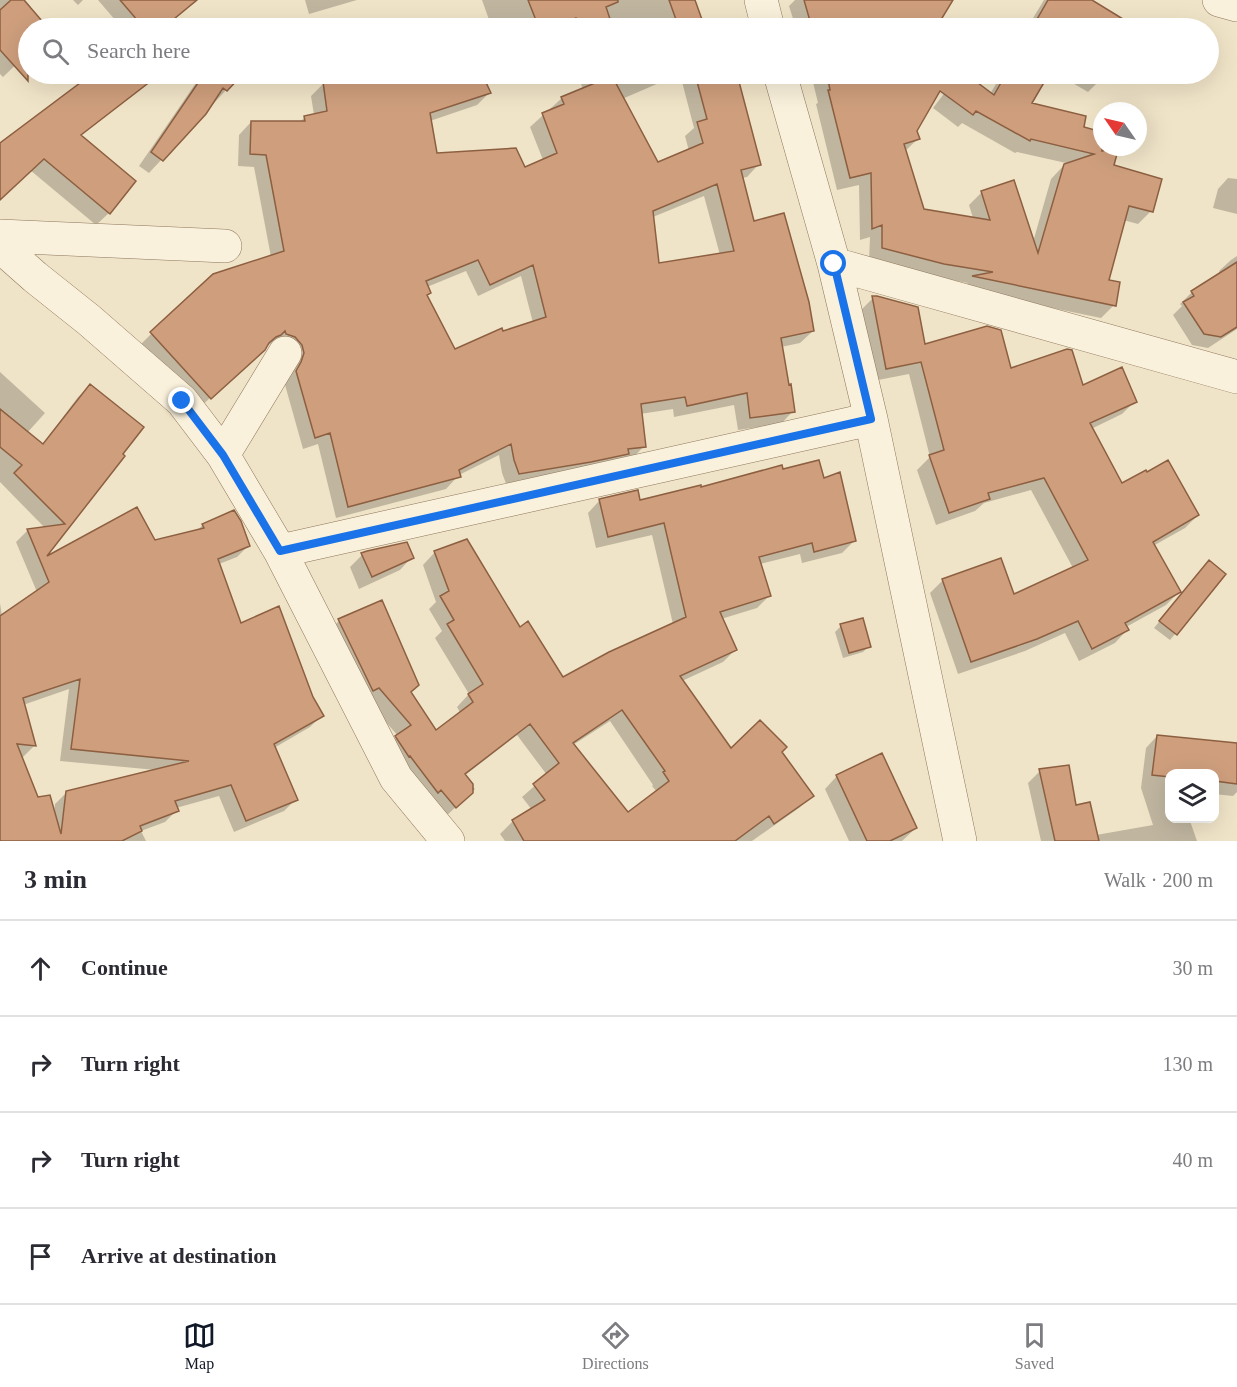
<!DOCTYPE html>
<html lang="en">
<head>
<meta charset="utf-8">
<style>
  :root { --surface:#fff; --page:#f2f2f3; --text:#2b2b33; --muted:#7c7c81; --line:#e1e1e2; --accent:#111827 }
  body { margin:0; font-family:"Times New Roman",serif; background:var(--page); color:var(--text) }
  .controls { position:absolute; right:18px; bottom:18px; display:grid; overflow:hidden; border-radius:12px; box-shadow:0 6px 24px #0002 }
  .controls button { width:54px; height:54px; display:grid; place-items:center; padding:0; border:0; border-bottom:2px solid var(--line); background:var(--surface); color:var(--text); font:30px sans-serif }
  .compass { position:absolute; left:1093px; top:102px; width:54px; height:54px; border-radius:50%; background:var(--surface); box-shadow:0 6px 24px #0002; rotate:304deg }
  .stop { position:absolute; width:18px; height:18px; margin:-14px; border:4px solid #1a73e8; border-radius:50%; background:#fff }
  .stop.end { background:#1a73e8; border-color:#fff; box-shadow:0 2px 6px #0008 }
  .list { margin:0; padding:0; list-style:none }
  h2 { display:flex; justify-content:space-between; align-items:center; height:78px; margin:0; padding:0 24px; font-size:26px }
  h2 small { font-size:20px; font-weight:400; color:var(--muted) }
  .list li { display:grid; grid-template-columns:39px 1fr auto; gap:18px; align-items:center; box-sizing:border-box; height:96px; padding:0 24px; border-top:2px solid var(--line) }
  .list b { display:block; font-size:22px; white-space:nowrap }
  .list em { font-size:20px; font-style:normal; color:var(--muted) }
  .icon { flex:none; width:33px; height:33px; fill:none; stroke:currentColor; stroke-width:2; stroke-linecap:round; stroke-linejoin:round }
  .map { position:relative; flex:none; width:1237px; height:841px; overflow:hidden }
  .search { position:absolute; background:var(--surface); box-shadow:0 6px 24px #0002; left:18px; right:18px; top:18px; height:66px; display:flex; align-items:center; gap:15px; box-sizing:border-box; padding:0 21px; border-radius:33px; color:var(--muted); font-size:22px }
  .sheet { height:462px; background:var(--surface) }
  nav { display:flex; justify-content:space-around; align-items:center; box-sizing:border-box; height:84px; border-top:2px solid var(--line); background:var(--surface); font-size:16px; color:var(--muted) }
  nav a { display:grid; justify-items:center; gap:3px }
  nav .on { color:var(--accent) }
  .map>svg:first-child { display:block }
  .shadow { fill:#0003; fill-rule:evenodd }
  .building { fill:#cf9f7d; stroke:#8d5f41; stroke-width:1.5; fill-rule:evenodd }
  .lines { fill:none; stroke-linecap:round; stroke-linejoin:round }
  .minor-casing { stroke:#8d765c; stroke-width:34 }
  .minor { stroke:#faf1dc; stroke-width:33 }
  .route { stroke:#1a73e8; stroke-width:8 }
</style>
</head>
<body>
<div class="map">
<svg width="1237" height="841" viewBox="0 0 1237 841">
  <rect width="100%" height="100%" fill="#f0e4c8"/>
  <path class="shadow" d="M0,0h25l6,7 -1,2 17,19h-19v25l-25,24 -3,-3z
    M73,0h10l-5,5z
    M98,0h70l22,5 -27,23h-41z
    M305,0h52l-48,14z
    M482,0h212l10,28h-182l-2,-5 -14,5h-14z
    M795,0h156l-17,28h-138l-7,-22z
    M1044,0h42l48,27 -1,1h-106z
    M247,22l7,6h-14z
    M94,74h65l-10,9 -69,53 29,77 -13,12 -66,-55 -30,28v-53l9,-9 1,1 59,-44z
    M202,74h39l-92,99 -10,-7z
    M361,74h119l9,19 -12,12 -47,16 6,33 88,15 19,-9 -13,-33 32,-29 21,-8 -5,-16h158l23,90 -12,13 -5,1 11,44 60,109 -13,12 -19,4 12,64 -12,13 -43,6 -4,-25 -60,12 -1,-8 -33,5 4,32 -12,13 -125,27 -5,-13 -3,-18 -40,20 -13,14 -110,29 -18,-74 -15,5 -30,-107 -9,6 -67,62 -58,-64 13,-13 119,-76 -17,-90 -16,-1 1,-31 12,-13 48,1 6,-6 9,-2 -3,-19 12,-12 33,-5zM680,74l14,54 -9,8 4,15 -32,13 -35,-65zM704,196l16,59 -62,10 -5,-48zM466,271l12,25 43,-20 12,47 -78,28 -29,-55 4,-3 -3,-6z
    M811,74h135l1,2 -31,55 2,8 -13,12 17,59 51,8 -4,-13 13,-13 51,50 18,-63 15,-16 -49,-11 -2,1 -53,-30 -4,4 -25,-19 17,-22 13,-12 27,20 12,-20h45l-17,30 52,24 20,5v14h15l-5,19 39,45 -13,13 -15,-4 -15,61 6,24 -13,13 -140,-29 7,-6 -38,-7 -61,-15 1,-24 -10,3 -1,-55 -22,5 -21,-86 2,-1z
    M1057,74h48l-4,5 -13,13z
    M1228,178l9,1v35l-24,-6 5,-19z
    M1237,256v73l-29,19 -16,-3 -19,-30 9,-9 -2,-2 12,-12 28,-19 -1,-2 12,-11z
    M873,298l51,48 211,55 -13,13 -31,15 30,56 77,30 -13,13 -32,18 26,46 -13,13 -40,22 1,3 -12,13 -36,18 -14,-28 -40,18 -67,23 -28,-81 13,-13 70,16 60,-28 -42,-78 -47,13 -9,8 -39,14 -19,-55 13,-13 -21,-83 -36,7 -13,-70z
    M0,372l45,41 -18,20 15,12 36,-48 12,-11 52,41 -101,133 113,-19 42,-10 7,-6 46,20 -12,12 -18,7 21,61 71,73 11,17 -12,12 -36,21 22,51 -12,12 -50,21 -15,-36 -43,12 1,2 -12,12 -24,9 5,10h-146v-238l2,13 35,-24 -21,-50 12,-12 17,-2 -45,-46zM69,689l-9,72 96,9 -89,22 -12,12 -1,9 -17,-14 -17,-42h3l12,-12 -12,-40z
    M782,471l41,9 32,60 -13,13 -40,10 -2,-9 -40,10 9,32 -12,12 -36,11 14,31 -12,12 -41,19 49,69 49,2 32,44 -13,12 -47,33h-247l-5,-7 12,-12 20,-12 -10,-13 25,-22 -30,-40 -53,41 11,13 -32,30 -59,-70 14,-13 -32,-37 -40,-66 13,-12 42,-19 29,90 26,40 25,-18 -4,-7 12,-13 -34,-56 7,-7 -13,-22 7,-7 -13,-37 12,-13 84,77 43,50 111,-55 -21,-89 -56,13 -8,-35 12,-13 39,1zM610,721l43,64 -1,1 5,6 -29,22 -55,-69z
    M362,555l50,2 -12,13 -41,19 -9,-22z
    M1203,568l21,7 -54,65 -16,-12z
    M841,626l28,20 -6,6 -20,6 -8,-26z
    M1157,736l80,9v47l-4,4 -19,-2v-20h-44v44h19l8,23h-156l-13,-58 12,-12 35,36 21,28 57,-10 -12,-37 5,-40z
    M837,776l79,52 -14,13h-53l-24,-52z"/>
  <path class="building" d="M11,0h13l24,28h-20v53l-28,-31v-40z
    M120,0h77l-34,28h-19z
    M528,0h90v2l-12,5 7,21h-34l-3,-10 -27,10h-10z
    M669,0h26l10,28h-26z
    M804,0h149l-17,28h-124z
    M1048,0h44l44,27 -1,1h-103z
    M92,74h68l-79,61 55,46 -26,33 -66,-55 -44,41v-57z
    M204,74h39l-16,17 -4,-3 -17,26 -43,47 -12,-9z
    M379,74h103l9,19 -61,20 7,40 79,-5 9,19 32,-14 -15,-40 22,-9 -3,-7 51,-21 46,86 45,-19 -6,-21 10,-3 -12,-45h42l24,91 -20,5 13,51 30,-8 25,89 5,29 -33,7 8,47 2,-1 4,28 -45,6 -3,-25 -60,13 -2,-9 -44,7 5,43 -18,2 1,5 -38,8 -72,12 -5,-14 -3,-16 -52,26 2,7 -113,30 -18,-74 -15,5 -19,-67 5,-9 3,-9 -2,-8 -7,-8 -9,-3 -1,-3 -4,4 -5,2 -7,6 -4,7 -54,49 -61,-67 63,-58 71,-23 -18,-96 -16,-1 1,-33h54l-1,-5 23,-5 -4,-29zM717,184l17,67 -75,12 -6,-52zM478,260l12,25 43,-20 13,52 -43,14 -1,-3 -47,21 -28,-54 4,-2 -5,-12z
    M827,74h139l28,21 12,-21h43l-17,29 54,13 -2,11 18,5v19l17,-4 -5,18 48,14 -9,33 -24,-6 -20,74 11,2 -4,24 -144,-30 21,-4 -49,-8 -62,-16v-23l-10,4 -1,-56 -21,5 -22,-88h2zM940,91l33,24 3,-4 54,30 1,-2 63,15 -30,10 -26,89 -24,-73 -33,11 9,29 -66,-11 -20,-65 16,-5 -3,-8z
    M1237,262v65l-16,10 -17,-3 -21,-32 11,-6 -3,-5z
    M872,296h5l41,11 7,37 62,-18 14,4 10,38 56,-19 5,1 11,35 39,-18 15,35 -47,21 32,60 24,-13 1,2 21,-12 31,55 -46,27 28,50 -56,31 4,7 -37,19 -14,-28 -41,18 -66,23 -29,-83 59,-21 13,36 74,-34 -44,-82 -56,15 2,6 -41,14 -20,-58 15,-5 -23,-88 -35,7z
    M90,384l54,43 -21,27 2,2 -78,100 90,-49 18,33 49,-12 -2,-4 32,-14 7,11 9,25 -32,13 23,64 38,-17 34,91 11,19 -50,28 24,56 -52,21 -15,-36 -56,16 4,10 -39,15 2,5 -20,10h-122v-225l49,-34 -22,-53 38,-5 -51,-51 8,-8 -22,-18v-38l43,35zM80,679l-9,70 118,12 -123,30 -5,43 -11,-39 -12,2 -21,-53 19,2 -13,-48z
    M819,460l5,18 16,-6 16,69 -42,11 -2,-9 -53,14 12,39 -51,16 17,38 -57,26 51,72 29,-28 27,27 -5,5 32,44 -40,28 -5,-8 -34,25h-211l-12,-21 33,-20 -12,-16 26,-21 -29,-39 -65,50 8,10v9l-17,15 -15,-18 -3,3 -28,-37 -1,1 -14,-21 16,-11 -32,-37 -6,3 -35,-72 44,-19 37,85 -8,7 25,38 37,-28 -5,-8 15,-10 -36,-60 7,-4 -14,-24 9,-5 -15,-40 33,-12 53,88 8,-6 35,56 46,-25 77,-35 -22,-94 -56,14 -9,-38 39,-9 2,10 61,-15v2l81,-22 1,4zM622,710l43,61 -2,1 6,9 -41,31 -55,-69z
    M407,542l7,16 -42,19 -11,-24 6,-2z
    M1209,560l17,14 -49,61 -18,-14z
    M863,618l8,29 -22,6 -9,-29z
    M1157,735l80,8v41l-22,-3v-7h-45v3l-18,-2z
    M882,753l35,75 -27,13h-23l-31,-66z
    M1069,765l7,40 14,-3 9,39h-44l-16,-72z"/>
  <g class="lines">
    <g class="minor-casing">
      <path id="minor" d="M761,0l7,28
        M1219,0l18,5
        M780,74l54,190 37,155 89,422
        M0,236l225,10
        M0,246l35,31 54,43 93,81 41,54 57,96 116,227 52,63
        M834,264l403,113
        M223,455l62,-102
        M280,551l591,-132"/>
    </g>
    <use href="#minor" class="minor"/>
  </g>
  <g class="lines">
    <path class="route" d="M182,401l41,54 57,96 591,-132 -37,-155"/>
  </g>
</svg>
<div class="controls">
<button><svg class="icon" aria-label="layers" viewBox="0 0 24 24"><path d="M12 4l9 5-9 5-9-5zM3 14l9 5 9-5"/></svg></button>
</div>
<svg class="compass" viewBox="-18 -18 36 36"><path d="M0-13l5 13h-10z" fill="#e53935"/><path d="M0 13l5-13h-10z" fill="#7c7c81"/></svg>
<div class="stop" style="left:834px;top:264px"></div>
<div class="stop end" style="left:182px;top:401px"></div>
<div class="search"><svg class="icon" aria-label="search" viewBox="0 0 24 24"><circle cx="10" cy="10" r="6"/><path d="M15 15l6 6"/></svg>Search here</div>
</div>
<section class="sheet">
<h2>3 min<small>Walk · 200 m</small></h2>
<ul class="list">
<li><svg class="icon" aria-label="ahead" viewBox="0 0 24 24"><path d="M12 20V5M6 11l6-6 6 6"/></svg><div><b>Continue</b></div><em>30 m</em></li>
<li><svg class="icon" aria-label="right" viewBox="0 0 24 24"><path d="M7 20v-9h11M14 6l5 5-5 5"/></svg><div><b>Turn right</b></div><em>130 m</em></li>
<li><svg class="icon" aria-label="right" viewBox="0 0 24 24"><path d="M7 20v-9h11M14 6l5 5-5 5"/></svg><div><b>Turn right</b></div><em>40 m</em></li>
<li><svg class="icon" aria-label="arrive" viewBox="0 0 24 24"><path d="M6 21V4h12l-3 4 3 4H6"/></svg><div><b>Arrive at destination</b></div></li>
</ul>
</section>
<nav>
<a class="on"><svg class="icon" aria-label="map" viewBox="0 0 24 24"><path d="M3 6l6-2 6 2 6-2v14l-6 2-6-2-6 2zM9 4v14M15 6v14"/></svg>Map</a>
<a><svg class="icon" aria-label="directions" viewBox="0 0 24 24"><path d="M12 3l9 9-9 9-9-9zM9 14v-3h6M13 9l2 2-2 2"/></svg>Directions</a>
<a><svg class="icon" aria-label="saved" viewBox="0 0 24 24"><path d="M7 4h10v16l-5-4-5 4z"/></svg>Saved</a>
</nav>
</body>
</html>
